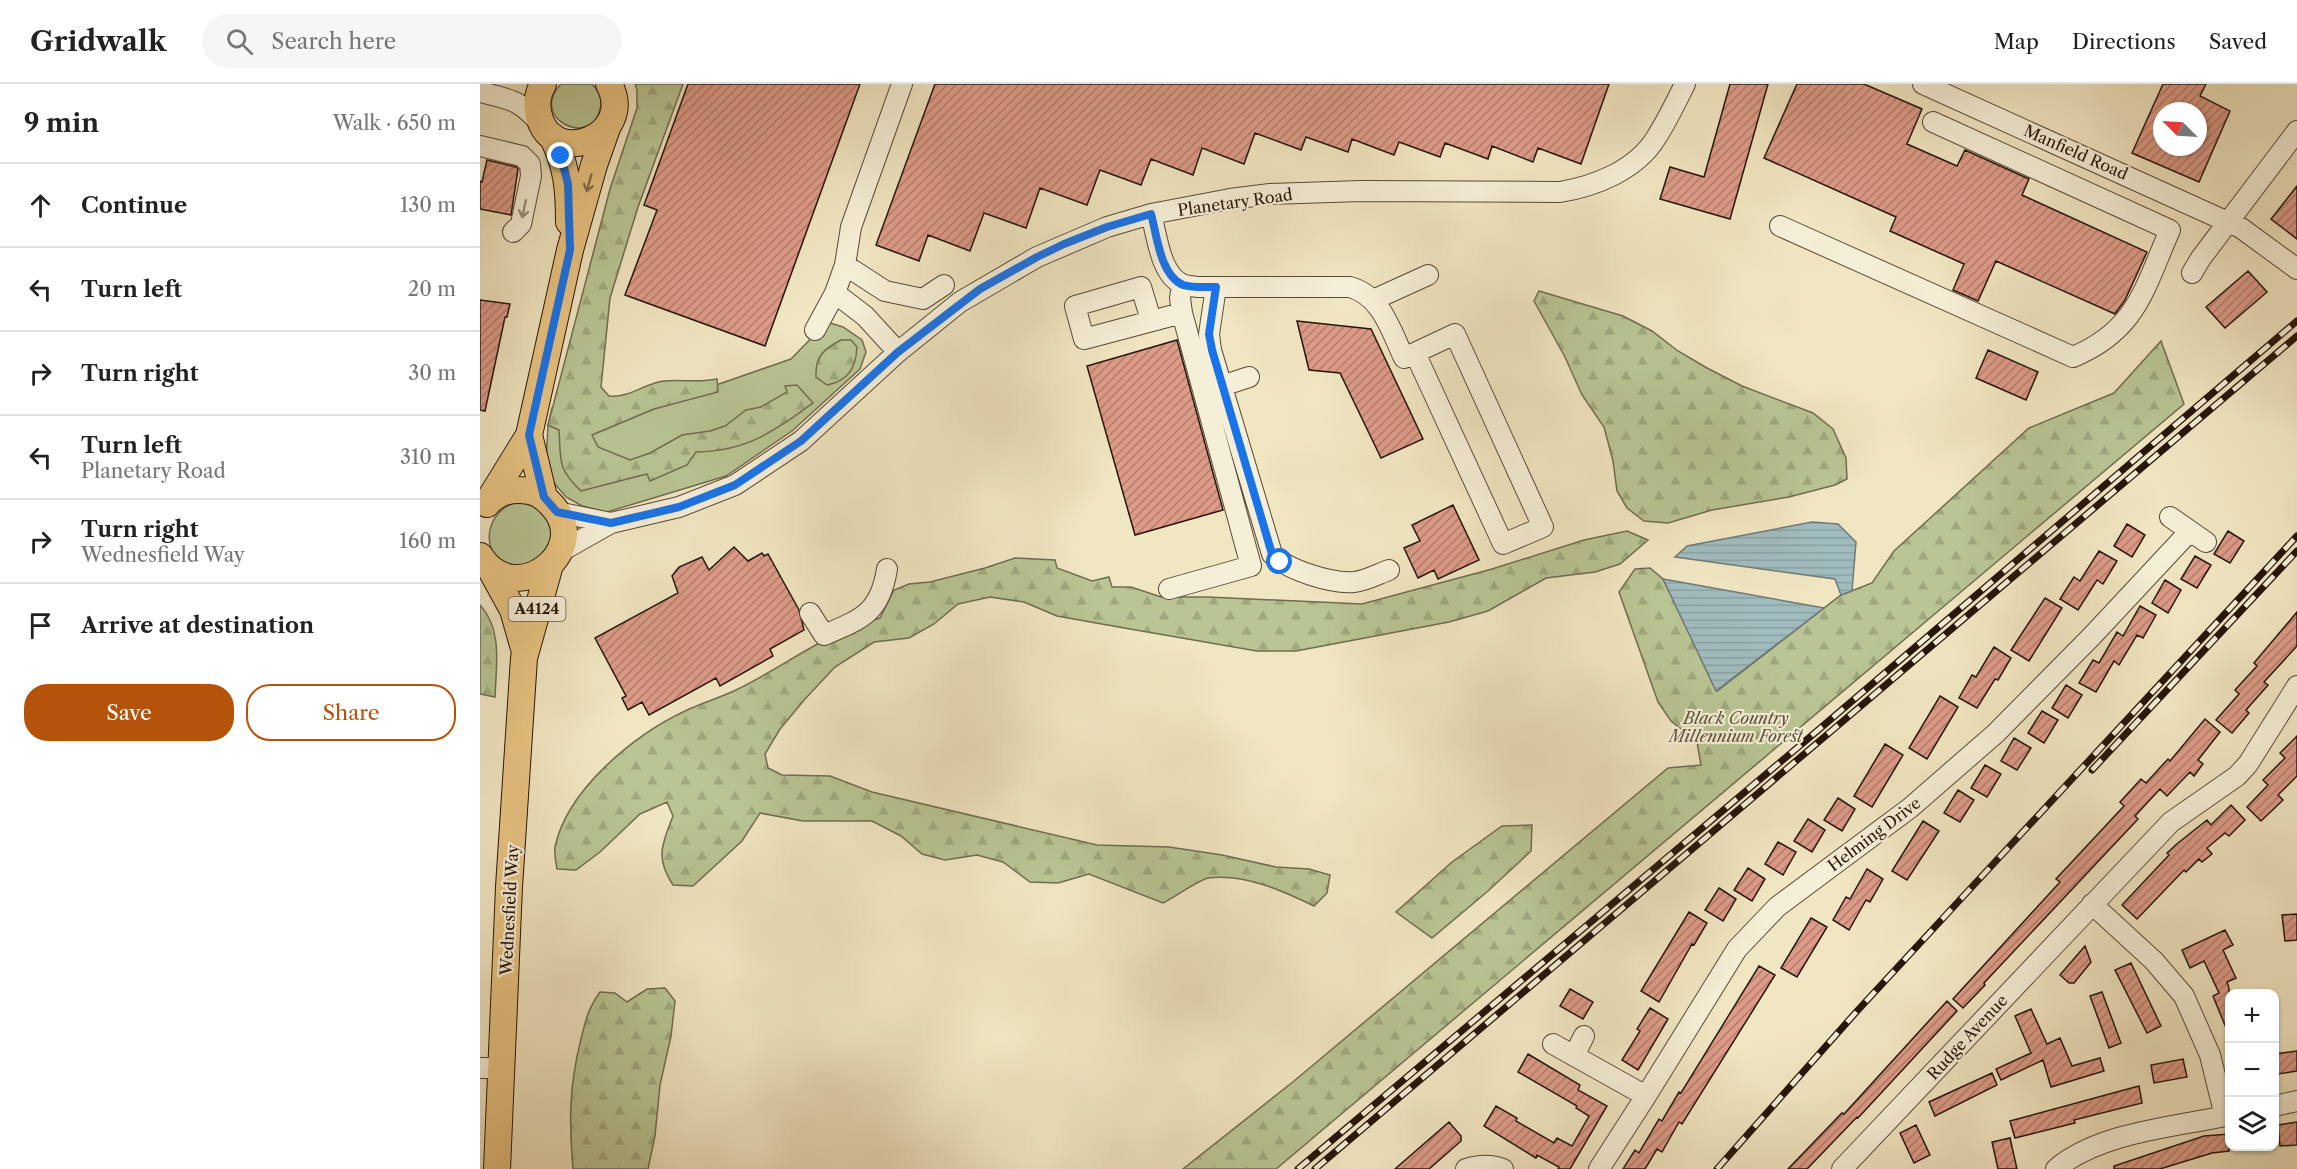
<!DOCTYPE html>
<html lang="en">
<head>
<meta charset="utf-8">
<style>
  :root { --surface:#fff; --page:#f6f6f6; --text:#222; --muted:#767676; --line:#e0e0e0; --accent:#b45309 }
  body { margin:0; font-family:"Libre Caslon Text",serif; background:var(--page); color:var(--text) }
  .controls { position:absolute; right:18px; bottom:18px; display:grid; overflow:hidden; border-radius:12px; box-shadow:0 2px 4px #0004 }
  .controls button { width:54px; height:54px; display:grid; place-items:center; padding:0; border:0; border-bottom:2px solid var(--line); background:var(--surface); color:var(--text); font:30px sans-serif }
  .compass { position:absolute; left:1673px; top:18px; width:54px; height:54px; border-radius:50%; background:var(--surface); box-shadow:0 2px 4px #0004; rotate:294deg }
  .stop { position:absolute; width:18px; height:18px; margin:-14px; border:4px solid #1a73e8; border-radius:50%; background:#fff }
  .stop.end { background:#1a73e8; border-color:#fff; box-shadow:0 2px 6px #0008 }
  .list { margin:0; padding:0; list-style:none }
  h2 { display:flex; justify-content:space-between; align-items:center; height:78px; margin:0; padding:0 24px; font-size:26px }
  h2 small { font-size:20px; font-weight:400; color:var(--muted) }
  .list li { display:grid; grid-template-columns:39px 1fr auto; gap:18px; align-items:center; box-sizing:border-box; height:84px; padding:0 24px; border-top:2px solid var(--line) }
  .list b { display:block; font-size:22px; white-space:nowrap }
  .list p { margin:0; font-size:20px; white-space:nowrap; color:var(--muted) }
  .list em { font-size:20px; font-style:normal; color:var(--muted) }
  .actions { display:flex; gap:12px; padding:18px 24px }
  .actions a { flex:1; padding:14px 0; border:2px solid var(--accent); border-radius:24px; text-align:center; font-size:21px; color:var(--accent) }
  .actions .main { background:var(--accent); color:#fff }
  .icon { flex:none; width:33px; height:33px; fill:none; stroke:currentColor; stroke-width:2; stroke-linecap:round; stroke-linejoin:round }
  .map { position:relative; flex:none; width:1817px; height:1085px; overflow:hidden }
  header { display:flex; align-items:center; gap:36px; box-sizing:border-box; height:84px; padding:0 30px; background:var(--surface); border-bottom:2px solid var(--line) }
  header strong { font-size:28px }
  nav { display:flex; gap:33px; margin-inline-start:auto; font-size:21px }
  .search { width:420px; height:54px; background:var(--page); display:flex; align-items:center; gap:15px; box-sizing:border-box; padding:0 21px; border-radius:33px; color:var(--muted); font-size:22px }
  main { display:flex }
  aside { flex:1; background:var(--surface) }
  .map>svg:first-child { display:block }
  .green { fill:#b9c594; stroke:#706d50; stroke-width:1.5 }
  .forest { fill:url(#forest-firs); stroke:#706d50; stroke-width:1.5 }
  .water { fill:url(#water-rules); stroke:#707977; stroke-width:1.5 }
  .building { fill:url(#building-hatch); stroke:#26150b; stroke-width:1.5; fill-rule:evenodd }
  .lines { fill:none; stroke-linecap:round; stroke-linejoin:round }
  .minor-casing { stroke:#594939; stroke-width:22 }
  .major-casing { stroke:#26150b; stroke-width:28 }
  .minor { stroke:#f6efd7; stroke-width:20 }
  .major { stroke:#e8c381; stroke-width:26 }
  .rail-casing { stroke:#26150b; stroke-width:7 }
  .rail { stroke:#f6efd7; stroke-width:4.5; stroke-dasharray:14; stroke-linecap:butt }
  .oneway { stroke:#876c46 }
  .oneway2 { stroke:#988d7b }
  .route { stroke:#1a73e8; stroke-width:8 }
  .labels { text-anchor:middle; stroke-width:4.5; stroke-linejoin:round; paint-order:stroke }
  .shield { fill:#f6efd7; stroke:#645648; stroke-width:1.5 }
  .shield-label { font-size:15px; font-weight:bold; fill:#26150b }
  .street-label { font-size:16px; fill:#26150b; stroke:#f6efd7 }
  .park-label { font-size:16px; font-style:italic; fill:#59533b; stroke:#f6efd7 }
</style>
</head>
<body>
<header>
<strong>Gridwalk</strong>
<div class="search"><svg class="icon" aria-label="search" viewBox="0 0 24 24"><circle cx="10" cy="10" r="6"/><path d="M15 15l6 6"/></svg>Search here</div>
<nav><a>Map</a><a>Directions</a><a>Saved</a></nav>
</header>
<main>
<aside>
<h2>9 min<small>Walk · 650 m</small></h2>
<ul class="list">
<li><svg class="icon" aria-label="ahead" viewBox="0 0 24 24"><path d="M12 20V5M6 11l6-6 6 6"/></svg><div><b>Continue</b></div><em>130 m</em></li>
<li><svg class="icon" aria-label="left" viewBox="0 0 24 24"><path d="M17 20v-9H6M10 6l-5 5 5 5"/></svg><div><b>Turn left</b></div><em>20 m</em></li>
<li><svg class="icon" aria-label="right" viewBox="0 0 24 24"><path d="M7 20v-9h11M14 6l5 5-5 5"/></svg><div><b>Turn right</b></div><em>30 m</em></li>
<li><svg class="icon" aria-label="left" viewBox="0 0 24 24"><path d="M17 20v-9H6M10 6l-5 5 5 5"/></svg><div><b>Turn left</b><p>Planetary Road</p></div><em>310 m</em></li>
<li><svg class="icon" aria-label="right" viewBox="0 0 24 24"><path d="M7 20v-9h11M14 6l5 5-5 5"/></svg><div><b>Turn right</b><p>Wednesfield Way</p></div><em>160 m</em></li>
<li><svg class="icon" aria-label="arrive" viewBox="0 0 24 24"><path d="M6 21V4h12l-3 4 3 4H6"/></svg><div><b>Arrive at destination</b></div></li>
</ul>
<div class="actions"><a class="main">Save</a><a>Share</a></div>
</aside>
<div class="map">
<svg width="1817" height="1085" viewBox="0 0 1817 1085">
  <defs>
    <pattern id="forest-firs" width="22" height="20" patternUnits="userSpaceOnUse" patternTransform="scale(1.5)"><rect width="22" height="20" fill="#b9c594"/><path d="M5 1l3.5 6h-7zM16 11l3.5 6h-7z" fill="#9fa87e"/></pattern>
    <pattern id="water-rules" width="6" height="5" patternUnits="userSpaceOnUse" patternTransform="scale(1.5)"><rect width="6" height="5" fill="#a1bcbf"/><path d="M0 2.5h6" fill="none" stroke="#8aa1a3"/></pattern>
    <pattern id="building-hatch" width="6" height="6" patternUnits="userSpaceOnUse" patternTransform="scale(1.5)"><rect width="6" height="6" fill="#dd9b88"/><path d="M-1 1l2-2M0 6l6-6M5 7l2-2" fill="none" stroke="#b37d6d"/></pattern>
  </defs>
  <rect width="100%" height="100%" fill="#f1e6c2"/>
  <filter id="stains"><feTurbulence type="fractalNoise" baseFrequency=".00333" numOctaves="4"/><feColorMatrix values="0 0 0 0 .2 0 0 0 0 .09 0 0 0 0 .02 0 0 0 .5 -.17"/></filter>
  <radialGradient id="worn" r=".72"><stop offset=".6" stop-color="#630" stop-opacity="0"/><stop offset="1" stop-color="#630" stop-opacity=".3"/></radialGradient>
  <path class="green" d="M81,0h31c7,7 11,15 8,25 -9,40 -72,9 -39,-25z
    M347,238l16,5 19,13 4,12 -6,17 -68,62 -66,45 -119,36 -25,-6 -16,-9 -12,-14 -8,-19 2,-39 4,-17 58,14 181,-63z
    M42,417c24,5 28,18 31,40l-20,24c-6,0 -14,2 -20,1 -33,-5 -33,-58 9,-65z"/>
  <path class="forest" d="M155,0h48l-45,123 -28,91 -9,89 8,9c21,2 36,-13 55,-15 18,-2 34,2 53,-2l1,13 -64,17 -62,26 6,12 32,13 20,-7 32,-18 28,-4 15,-5 21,-16 15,-3 26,-15 -2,-6 12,-1 16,18c-40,29 -66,48 -117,49l-9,13 -37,16 -3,-7 -66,17c-24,-23 -20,-30 -22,-61l-11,-5 62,-236 27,-81v-18z
    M1059,207l84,25 29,15 26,20 29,17 35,18 71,27 20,16 13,29 1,21 -12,6 -46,12 -77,13 -44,13 -24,-2 -17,-13 -10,-17 -4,-30 -9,-34 -22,-32 -17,-38 -31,-56z
    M361,256h10l6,7c-1,21 -9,34 -30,38l-11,-8c-1,-21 8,-28 25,-37z
    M1681,257l23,63 -908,765h-93l111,-88 374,-313 33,-3 -4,-23 -26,-21 -13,-19 -39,-110 16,-23 15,-1 13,11 54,112 124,-96 31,-12 22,-32 135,-123 85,-35z
    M1147,447l21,9 -28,24 -25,8 -49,6 -58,33 -39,11 -153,29h-39l-127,-22 -73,-13 -33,-14 -34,-5 -32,7 -24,20 -25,14 -35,4 -39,25 -30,32 -25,30 -15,25 3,14 14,7 48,1 42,16 225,53 72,2 53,8 54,12 33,2 21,6 -3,18 -13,13c-31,-15 -70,-33 -106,-28 -9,2 -35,20 -45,25l-74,-29 -31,9 -28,-1 -27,-20 -26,-7 -32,5 -23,-6 -21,-18 -29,-15h-69l-43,-8 -18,28 -49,45 -20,-1c-18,-27 -11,-41 0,-69l-6,-14 -27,12 -40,38 -24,18 -19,-1c-1,-7 -3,-15 -2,-22 12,-57 78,-111 128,-135 18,-9 37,-14 55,-23 35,-17 68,-41 103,-57 13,-6 26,-10 39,-14l14,-28 15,-6 21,-2 55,-14 30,-10 40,2 2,8 35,13 17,-4 3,10h19l30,10h47l154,7 130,-35 92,-29z
    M0,521c23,25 16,61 15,92l-15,-3z
    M1052,741l-1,26 -43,40 -56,47 -36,-26 56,-50 50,-36z
    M185,904l10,13 -4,35 -11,49 -5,51 -7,33h-75c-4,-49 -4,-82 8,-130 5,-20 7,-30 19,-47l15,1 12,9 20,-13z"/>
  <path class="water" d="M1332,438l26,2 18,18 -4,49 -11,4 -6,-16 -160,-22 12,-11z
    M1183,495l161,29 -108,83z"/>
  <path class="building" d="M208,0h172l-95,262 -140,-51 32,-85 -13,-5z
    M455,0h674l-28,80 -43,-16 -5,14 -41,-16 -4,13 -43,-16 -5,14 -41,-15 -5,13 -42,-16 -4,13 -42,-15 -5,13 -46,-17 -11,31 -42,-16 -9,27 -42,-16 -10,26 -41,-15 -13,35 -47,-17 -14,40 -42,-15 -14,38 -42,-16 -9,26 -43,-16z
    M1250,0h38l-38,135 -70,-20 10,-32 34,10z
    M1317,0h67l58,25 -15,35 50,22 8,-16 64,29 -7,16 125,57 -22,48 -10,14 -119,-53 -18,40 -25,-11 11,-26 -74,-33 6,-14 -132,-59z
    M1683,0h43l-6,12 30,15 -31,71 -67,-29zM1682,27h36v36h-36z
    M7,76l29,7 2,2 -7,46 -31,-6v-28l2,1z
    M1817,102v53l-26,-20z
    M1768,187l19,21 -42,36 -19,-21z
    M0,216l30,4 -3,13h-2l-20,94 -5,-1z
    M817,237l74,8 52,110 -42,19 -41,-85 -31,-3z
    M697,256l46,170 -88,25 -48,-169z
    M1508,266l50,22 -12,28 -50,-22z
    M973,421l26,55 -41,19 -4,-9 -16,8 -14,-30 16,-7 -8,-16z
    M1647,440l18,11 -13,22 -18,-11z
    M1748,447l16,10 -14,22 -16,-9z
    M254,463l14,14 14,-8 2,3 4,-2 31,56 5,20 -34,19 3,7 -53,30 -4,-8 -67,37 -7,-13 -14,8 -6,-12 4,-2 -31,-58 83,-45 -6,-17 7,-9 23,-10 7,13z
    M1619,467l18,10 -14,23 -6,-4 -19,30 -18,-11 14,-22 6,4z
    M1715,472l16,9 -14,23 -16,-9z
    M1685,496l16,10 -13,23 -16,-10z
    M1565,514l17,10 -33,53 -18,-11z
    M1660,522l16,9 -13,23 -6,-3 -18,30 -5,-4 -18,31 -17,-9 14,-23 6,3 18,-31 6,4z
    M1817,528v34l-33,36 4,3 -22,25 3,3 -17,20 -16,-13 23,-26 -4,-4 22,-24 -3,-3z
    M1514,563l17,11 -13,22 -3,-1 -18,29 -18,-10 13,-23 4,2z
    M1586,601l16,10 -14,23 -16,-10z
    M1460,612l18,11 -31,52 -18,-11z
    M1562,627l16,9 -14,23 -16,-10z
    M1725,635l15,13 -22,28 5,4 -9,12 -4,-4 -23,24 -7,-7 -25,27 3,3 -154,164 1,2 -22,23 -10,-9 107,-117 -4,-3 68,-73 -4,-4 21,-23 5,4 22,-24 2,2z
    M1817,652v40l-19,19 5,5 -22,21 -14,-14 21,-22 -5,-5 22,-22 -5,-5z
    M1534,654l17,10 -14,22 -16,-9z
    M1405,660l18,11 -31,52 -18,-11z
    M1505,681l16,9 -14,23 -16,-9z
    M1478,706l16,10 -14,22 -16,-9z
    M1358,714l17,11 -13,22 -18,-11z
    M1751,721l14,15 -16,16 -4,-3 -18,15 5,6 -10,8 -3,-3 -13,13 -2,-2 -47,49 -15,-14 47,-50 -2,-2 11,-10 29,-23 4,5z
    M1328,735l17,11 -13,22 -18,-11z
    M1443,737l16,10 -32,49 -15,-9z
    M1298,758l18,10 -13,23 -18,-11z
    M1268,784l17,11 -13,22 -18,-11z
    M1387,785l16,10 -13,23 -4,-2 -17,30 -16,-10 13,-23 4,2z
    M1239,804l17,11 -13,22 -18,-11z
    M1209,828l18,11 -13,22 -2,-1 -33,58 -18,-11z
    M1817,830v26l-12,1 -3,-26z
    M1331,834l16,9 -30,50 -16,-9z
    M1745,846l8,15 -10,5 13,28 -9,4 2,6v47l-16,-39 6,-3 -15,-32 -14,7 -8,-18z
    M1605,862l6,16 -17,21h-5l-9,-8z
    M1651,879l30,63 -14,7 -32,-63z
    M1279,882l16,9 -93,149 -3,-2 -17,30 -5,-3 -12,20h-22l12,-19 4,3 20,-34 3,2 17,-29 2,1z
    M1090,905l23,13 -10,17 -23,-13z
    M1622,908l19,51 -12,5 -19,-52z
    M1467,917l10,10 -99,107 -1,-1 -50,52h-19l54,-56 2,1z
    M1170,924l18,11 -30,51 -16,-10 18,-29 -3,-2z
    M1551,925l16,35 13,-6 12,28 28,-8 4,13 -53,16 -8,-27 -42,20 -5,-11 35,-16 -16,-37z
    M1817,967v20l-19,3 -3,-20z
    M1048,970l52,31 -2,5 29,16 -37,63h-12l1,-2 -22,-12 -1,3 -52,-32 12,-20 21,12 -1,3 38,22 3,-5 15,8 17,-30 -13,-8 1,-2 -59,-34z
    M1703,975l4,18 -33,6 -3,-18z
    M1512,989l5,12 -62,31 -6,-14z
    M1659,1002l3,17 -68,17 1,3 -60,15 -5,-17z
    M969,1038l12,14v5l-25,22 -7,6h-34z
    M1817,1038v23l-17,1 -2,-21z
    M1436,1041l14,30 -16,8 -14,-30z
    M1749,1050v17l-17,2 -52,16h-46v-3l90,-30z
    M1530,1054l7,31h-19l-6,-27z"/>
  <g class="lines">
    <g class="minor-casing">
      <path id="minor" d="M1443,0l318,144 56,41
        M0,8c34,8 39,8 63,34
        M0,62l42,10 8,8 1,12 -10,48 -8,8
        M671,130c6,21 9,60 31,70 4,2 10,2 15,3h153c32,9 41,44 54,71l51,-24 88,193 -40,17 -88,-191
        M1300,142l293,131c64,-27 71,-68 97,-127l-237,-108
        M365,181l40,26 38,8 21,-14
        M1712,189l9,-15 96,-127
        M736,203l-7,47 2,16 61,204c15,16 60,30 82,28 12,-1 24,-8 35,-12
        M355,209l30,23 33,36
        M893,216l55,-25
        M671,236l-10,-33 -66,19 9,33 98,-26
        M335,246l20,-37 10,-28 6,-38 51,-143
        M742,302l27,-9
        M77,428l54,11
        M1690,433l36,25
        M78,469l53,-30 68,-16 56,-22 66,-44 97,-89 62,-50 77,-45 70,-30 44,-13 79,-15 40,-5 91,-3 199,1c36,-6 76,-22 96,-54 11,-17 20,-36 29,-54
        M689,505l82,-23 -69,-253 -2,-15 2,-14
        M330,529l14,22c38,-16 56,-22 63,-66
        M1612,820l62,57 30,35 26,59 15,61
        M1073,960l93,52
        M1094,972l10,-20
        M0,984h21
        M1794,1022l23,-5
        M986,1085c13,-4 24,-5 37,0
        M1119,1085l47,-73 91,-147 40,-42 133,-99 85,-74 97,-98 98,-105
        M1362,1085l329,-347 66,-46 11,-12 49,-78
        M1576,1085c43,-37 120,-42 174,-54"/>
    </g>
    <g class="major-casing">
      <path id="major" d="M63,0c-6,11 -7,20 -4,32 13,53 98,21 70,-32
        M72,52c15,30 17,53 17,86
        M49,351l15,62
        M9,416l40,-65 41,-185 24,-85 13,-37
        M0,472c34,54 110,-3 75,-47 -7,-9 -15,-16 -26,-18 -15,-3 -32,0 -42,13
        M10,484l23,42 12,42
        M17,1085l12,-282 15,-229 26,-93"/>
    </g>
    <use href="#minor" class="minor"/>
    <use href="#major" class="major"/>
    <g class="rail-casing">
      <path id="rail" d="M1612,686l205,-219
        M818,1085l512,-432 487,-416
        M835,1085l982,-833
        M1237,1085l141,-159 439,-474"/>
    </g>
    <use href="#rail" class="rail"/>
  </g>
  <defs><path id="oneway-shaft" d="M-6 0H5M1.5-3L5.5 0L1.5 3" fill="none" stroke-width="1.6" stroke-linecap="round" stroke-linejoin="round" transform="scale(1.5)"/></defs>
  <use class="oneway" href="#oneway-shaft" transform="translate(109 99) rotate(106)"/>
  <use class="oneway2" href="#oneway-shaft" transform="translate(44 125) rotate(102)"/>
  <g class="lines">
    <path class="route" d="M81,72l7,28 2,66 -41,185 15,62 13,15 54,11 68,-16 56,-22 66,-44 97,-89 82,-63 57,-32 27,-13 43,-17 44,-13c6,21 9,61 32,71 10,3 23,2 33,2l-7,47 3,16 60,204 8,8"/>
  </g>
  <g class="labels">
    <rect class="shield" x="28.5" y="513" width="57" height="24" rx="4.5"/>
    <g class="shield-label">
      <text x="57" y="530">A4124</text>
    </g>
    <g class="street-label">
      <text transform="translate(1596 68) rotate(24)" y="6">Manfield Road</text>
      <text transform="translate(755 118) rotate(-8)" y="6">Planetary Road</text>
      <text transform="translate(1394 750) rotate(-37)" y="6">Helming Drive</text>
      <text transform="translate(29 826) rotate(-87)" y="6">Wednesfield Way</text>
      <text transform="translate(1487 953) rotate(-47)" y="6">Rudge Avenue</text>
    </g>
    <g class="park-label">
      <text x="1256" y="640">Black Country<tspan x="1256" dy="18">Millennium Forest</tspan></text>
    </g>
  </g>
  <rect width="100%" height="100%" filter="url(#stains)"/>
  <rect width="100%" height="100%" fill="url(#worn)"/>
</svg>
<div class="controls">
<button>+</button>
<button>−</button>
<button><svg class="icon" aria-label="layers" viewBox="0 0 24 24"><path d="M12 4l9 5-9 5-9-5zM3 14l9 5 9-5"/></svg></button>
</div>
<svg class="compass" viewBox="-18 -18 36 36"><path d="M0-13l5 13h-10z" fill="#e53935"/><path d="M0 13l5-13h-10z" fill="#767676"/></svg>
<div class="stop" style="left:800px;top:478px"></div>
<div class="stop end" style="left:81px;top:72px"></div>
</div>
</main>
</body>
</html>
